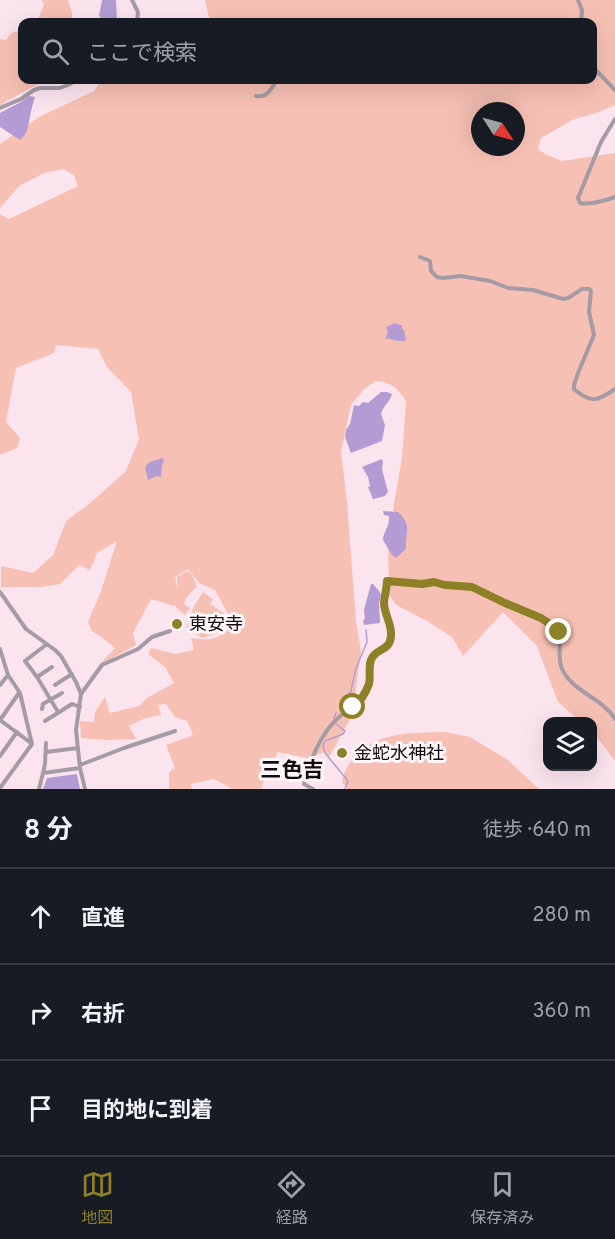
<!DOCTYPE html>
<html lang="ja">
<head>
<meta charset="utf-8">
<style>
  :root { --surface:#171b24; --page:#20242c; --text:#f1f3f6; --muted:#9ea1a6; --line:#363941; --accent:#8d8027 }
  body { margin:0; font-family:Overpass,"Noto Sans JP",sans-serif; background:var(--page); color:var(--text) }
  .controls { position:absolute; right:18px; bottom:18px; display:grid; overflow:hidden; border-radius:12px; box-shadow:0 6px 24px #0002 }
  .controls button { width:54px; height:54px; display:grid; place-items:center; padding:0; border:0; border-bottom:2px solid var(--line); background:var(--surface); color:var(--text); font:30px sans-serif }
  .compass { position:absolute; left:471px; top:102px; width:54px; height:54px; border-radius:50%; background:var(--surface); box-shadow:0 6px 24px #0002; rotate:126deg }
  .stop { position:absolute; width:18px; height:18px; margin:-14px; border:4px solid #8d8027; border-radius:50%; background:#fff }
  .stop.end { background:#8d8027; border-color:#fff; box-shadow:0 2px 6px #0008 }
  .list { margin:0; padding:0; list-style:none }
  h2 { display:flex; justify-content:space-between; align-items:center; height:78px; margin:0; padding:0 24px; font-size:26px }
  h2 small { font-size:20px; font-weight:400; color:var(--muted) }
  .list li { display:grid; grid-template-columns:39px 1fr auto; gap:18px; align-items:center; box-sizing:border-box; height:96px; padding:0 24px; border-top:2px solid var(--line) }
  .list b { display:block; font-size:22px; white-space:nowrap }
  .list em { font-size:20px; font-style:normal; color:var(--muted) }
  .icon { flex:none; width:33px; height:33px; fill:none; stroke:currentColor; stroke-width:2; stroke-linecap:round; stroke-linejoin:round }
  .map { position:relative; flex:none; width:615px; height:789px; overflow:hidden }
  .search { position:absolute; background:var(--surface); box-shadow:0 6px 24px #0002; left:18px; right:18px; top:18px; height:66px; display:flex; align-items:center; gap:15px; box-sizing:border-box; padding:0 21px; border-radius:12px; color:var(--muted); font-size:22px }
  .sheet { height:366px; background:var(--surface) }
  nav { display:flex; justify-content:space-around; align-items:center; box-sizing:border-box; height:84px; border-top:2px solid var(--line); background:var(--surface); font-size:16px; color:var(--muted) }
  nav a { display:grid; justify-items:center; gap:3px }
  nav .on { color:var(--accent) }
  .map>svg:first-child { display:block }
  .green { fill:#f7c0b4; fill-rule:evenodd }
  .water { fill:#b39cd3 }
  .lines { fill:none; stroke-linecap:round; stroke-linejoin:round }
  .stream { stroke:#b39cd3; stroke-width:1.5 }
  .minor { stroke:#a49ba4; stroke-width:4 }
  .route { stroke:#8d8027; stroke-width:8 }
  .poi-dot { fill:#8d8027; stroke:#fdf7fa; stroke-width:2 }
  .labels { text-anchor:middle; stroke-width:6; stroke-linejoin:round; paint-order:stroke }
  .poi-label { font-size:18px; fill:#130a0f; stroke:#fdf7fa; text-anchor:start }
  .quarter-label { font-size:21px; font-weight:bold; fill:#130a0f; stroke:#fdf7fa }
</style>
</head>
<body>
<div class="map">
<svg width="615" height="789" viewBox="0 0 615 789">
  <rect width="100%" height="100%" fill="#fce4ef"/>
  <path class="green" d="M42,0h26l4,13v9h-35l7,-17z
    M205,0h410v105l-16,7 -27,8 -31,18 -3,11 7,5 17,7 53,-8v608l-22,-29 -1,-10 -12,-1 -22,-19 -21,-56 -34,-34 -40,44 -11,-19 -25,-16 -31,-16 -7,-10 -1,-55 14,-83 4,-56 -11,-14 -11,-5 -8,-1 -12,8 -13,16 -10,47 6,50 9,119 5,31 -9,64 -23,41 -4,-5 -18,6 -29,-6 -11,20 -6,17h-31l1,-1 -17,-9 -23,5 1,5h-23v-17l6,-4 -9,-23 27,-10 -6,-14 -12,-4 -9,-13 -8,1 3,10 -16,3 -16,8 7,13 -30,1 -25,-2 -1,-17 14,1 1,-10 10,-15 5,16 29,-7 8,-8 27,-15 -9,-16 -17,-13 3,-6 24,6 19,-4 -3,-12c18,2 23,3 37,-8v-11c-4,12 -14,16 -26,19l-16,-10 8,-22 9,-14 10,7 -3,5 18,12v-2l-13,-24 -16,-7 -11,-14 -13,8 2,11v-11l10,-6 4,2 6,13 -11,12 -2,6 6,4 -5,7 -9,-8v-2l-2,1 -23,-7 -18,34 3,12 -31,17 -5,4 -1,-1 16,-17 -11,-9 -12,-8 -4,-9 13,-31 16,-50 -20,12 -7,17 -11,-5 -19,19 -19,3h-40v-21l32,7 20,-18 13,-34 23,-17 37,-33 13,-32 -8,-47 -24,-25 -9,-18 -42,-4 -2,8 -38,15 -10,54 14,16 -3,10 -17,7v-241l9,5 69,-33 -4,-11 -11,-6 -19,4 -25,13 -19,22v-64l41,-28 53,-25 8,-11h490v-58h-382zM480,111h36v36h-36z
    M22,30v50h24l-41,22 -5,4v-67l6,1 5,-7z
    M445,732l25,5 38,23 31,29h-191l-6,-7c2,-10 5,-16 12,-24 21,-27 60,-25 91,-26z"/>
  <path class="water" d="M102,0h14l1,19 4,3h-3l-6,-3 -6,3 -7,-6z
    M29,96l6,1c-2,6 -4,13 -5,20 -2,10 -2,16 -10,23l-20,-13v-14c10,-6 20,-9 29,-17z
    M395,323l8,3 -2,2 3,2 2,11h-8l-13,-3 3,-5 -2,-6z
    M381,392h6l5,2c-2,8 -9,12 -11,20l4,11 -3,16 -31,12 -6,-16 1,-7 4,-6 4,-19 5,1 4,-4 5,1z
    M163,458l1,3 -2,4 -1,12 -5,-1 -8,4 -3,-13c4,-6 11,-7 18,-9z
    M382,459l1,3 -1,7 6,23 -3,4 -12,3 -5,-12 2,-1 -2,-9 -6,-10z
    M383,511l15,1c16,15 6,20 8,37l-10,9 -4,-3 -9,-15c0,-8 7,-13 6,-24l-5,-1z
    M371,584h2l6,7 2,4 -2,8 1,20 -16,2 -1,-5 2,-1 -1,-9z
    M77,774l3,15h-37l4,-11z"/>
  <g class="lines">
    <path class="stream" d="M350,695l6,-27 11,-26 -1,-12
      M334,718l2,-5
      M335,723l10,8 -2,3 -18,7 -2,6 2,6 23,28 -3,8"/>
    <path class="minor" d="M132,0l6,12 -1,10
      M578,0l4,10 -1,12
      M592,66l23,24
      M256,96c10,2 14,-5 19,-13
      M0,108l21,-9 13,-9 6,-2h20l8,-3 8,-5
      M615,119l-14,23 -23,56 2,5c11,2 24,-2 35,-6
      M420,257l10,4 1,10 6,6 6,1 18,-2 29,5 18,7 25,2 30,9 5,-1 14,-9h7l2,2 -2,21 5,23 -16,38 -4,12v4c17,15 24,12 41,0
      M0,592l26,37 29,21 6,6 15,26 5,12 -5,36 4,38 5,21
      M47,644l-22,17 12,16 21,35
      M0,649l8,26 12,18 12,51 -32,44
      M37,677l15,-10
      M0,685l8,-10
      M55,685l17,-11
      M81,694l21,-29 36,-16 14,-12 18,-6
      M42,709l1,-5 19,-11
      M0,720l31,23
      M0,720l19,-27
      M45,721l27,-17 8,3
      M46,752l32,-4
      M0,756l17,-24
      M80,765l44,-17 51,-17
      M43,773l2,-9 1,-21
      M39,789l4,-16 37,-5
      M313,789l-9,-5c6,-23 15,-48 33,-65 7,-7 16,-10 22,-17 4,-6 9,-14 10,-21 1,-7 0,-16 3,-23 4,-9 16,-8 19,-19 3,-13 -7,-23 -7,-35 0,-8 3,-16 3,-23l35,3 12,-2 11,3 27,2 33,16 36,15 15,10 3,4c2,11 -1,23 2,34 8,25 41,31 54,53"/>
  </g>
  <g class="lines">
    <path class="route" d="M353,707c7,-5 13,-15 16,-23 2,-8 -1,-16 2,-24 4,-12 19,-8 20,-24 1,-12 -6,-20 -7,-32 0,-7 3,-16 3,-23l35,3 12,-2 11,3 27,2 33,16 36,15 15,10 3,4"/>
  </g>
  <g class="poi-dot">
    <circle cx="177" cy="624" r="6"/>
    <circle cx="342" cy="753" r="6"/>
  </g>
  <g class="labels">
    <g class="poi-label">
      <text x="189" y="630">東安寺</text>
      <text x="354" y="759">金蛇水神社</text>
    </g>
    <g class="quarter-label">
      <text x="292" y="777">三色吉</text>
    </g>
  </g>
</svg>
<div class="controls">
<button><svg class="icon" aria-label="layers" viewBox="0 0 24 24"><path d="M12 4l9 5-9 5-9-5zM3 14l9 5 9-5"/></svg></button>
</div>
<svg class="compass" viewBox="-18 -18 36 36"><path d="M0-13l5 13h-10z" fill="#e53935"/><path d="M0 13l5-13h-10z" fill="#9ea1a6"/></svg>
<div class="stop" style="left:353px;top:707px"></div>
<div class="stop end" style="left:559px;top:632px"></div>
<div class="search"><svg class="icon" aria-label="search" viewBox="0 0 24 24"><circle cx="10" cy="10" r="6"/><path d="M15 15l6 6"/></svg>ここで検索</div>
</div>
<section class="sheet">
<h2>8 分<small>徒歩 · 640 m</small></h2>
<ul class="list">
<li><svg class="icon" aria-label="ahead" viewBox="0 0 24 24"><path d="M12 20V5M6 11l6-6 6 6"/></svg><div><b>直進</b></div><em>280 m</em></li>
<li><svg class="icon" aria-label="right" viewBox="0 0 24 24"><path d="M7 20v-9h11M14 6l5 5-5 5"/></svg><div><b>右折</b></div><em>360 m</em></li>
<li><svg class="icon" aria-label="arrive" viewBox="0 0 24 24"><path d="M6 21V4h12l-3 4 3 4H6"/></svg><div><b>目的地に到着</b></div></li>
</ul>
</section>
<nav>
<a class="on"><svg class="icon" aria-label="map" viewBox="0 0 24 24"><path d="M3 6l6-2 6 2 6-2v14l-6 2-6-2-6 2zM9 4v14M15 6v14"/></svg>地図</a>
<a><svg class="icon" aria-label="directions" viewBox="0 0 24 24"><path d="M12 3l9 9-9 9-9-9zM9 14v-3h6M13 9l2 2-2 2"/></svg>経路</a>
<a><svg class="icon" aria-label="saved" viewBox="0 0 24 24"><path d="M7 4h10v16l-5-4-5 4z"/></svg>保存済み</a>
</nav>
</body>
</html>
